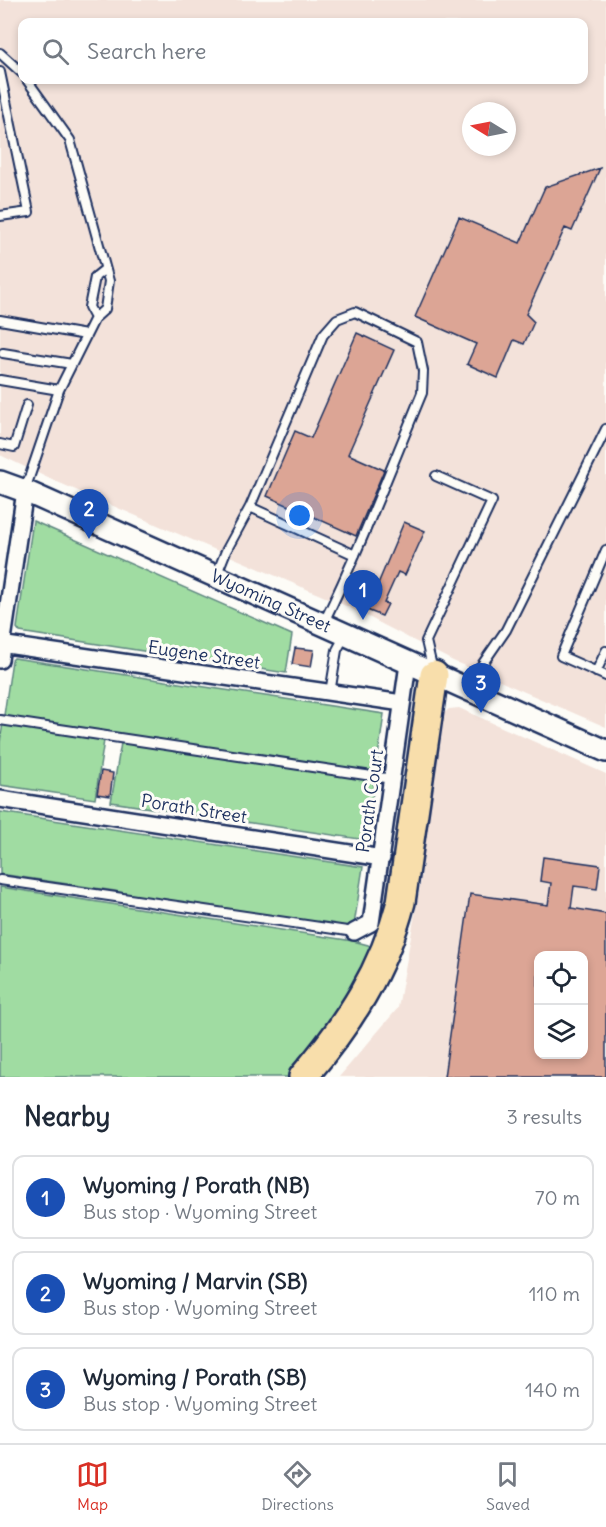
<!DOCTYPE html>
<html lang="en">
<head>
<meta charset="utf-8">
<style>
  :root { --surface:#fff; --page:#f2f2f3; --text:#1f2937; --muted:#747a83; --line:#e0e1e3; --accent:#d93025 }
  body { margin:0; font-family:Delius,sans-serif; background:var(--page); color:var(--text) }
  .controls { position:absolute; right:18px; bottom:18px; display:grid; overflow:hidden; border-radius:12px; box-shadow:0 3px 9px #0003 }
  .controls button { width:54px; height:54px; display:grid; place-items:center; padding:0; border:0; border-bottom:2px solid var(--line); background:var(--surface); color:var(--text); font:30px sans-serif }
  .compass { position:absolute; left:462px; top:102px; width:54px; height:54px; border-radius:50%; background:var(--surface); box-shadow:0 3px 9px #0003; rotate:280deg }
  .you { position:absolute; left:300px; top:516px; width:21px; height:21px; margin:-15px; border:4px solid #fff; border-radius:50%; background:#1a73e8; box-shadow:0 0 0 9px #1a73e833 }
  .badge { display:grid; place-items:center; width:39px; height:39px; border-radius:50%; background:var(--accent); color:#fff; font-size:20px; font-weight:700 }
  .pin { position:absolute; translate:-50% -50px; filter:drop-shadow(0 2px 3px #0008) }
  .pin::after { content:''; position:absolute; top:32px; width:21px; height:18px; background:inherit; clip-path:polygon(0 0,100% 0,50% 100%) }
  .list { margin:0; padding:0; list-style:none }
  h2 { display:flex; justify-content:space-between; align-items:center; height:78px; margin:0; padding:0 24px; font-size:26px }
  h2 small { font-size:20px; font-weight:400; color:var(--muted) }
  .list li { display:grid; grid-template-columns:39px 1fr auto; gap:18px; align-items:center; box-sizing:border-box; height:84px; margin:0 12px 12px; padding:0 12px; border:2px solid var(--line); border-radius:12px }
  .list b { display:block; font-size:22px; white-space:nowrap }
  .list p { margin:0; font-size:20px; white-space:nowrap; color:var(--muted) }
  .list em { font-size:20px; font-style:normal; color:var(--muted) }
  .icon { flex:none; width:33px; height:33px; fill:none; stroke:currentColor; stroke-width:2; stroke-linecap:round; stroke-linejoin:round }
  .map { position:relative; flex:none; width:606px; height:1077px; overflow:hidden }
  .search { position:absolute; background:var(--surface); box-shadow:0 3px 9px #0003; left:18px; right:18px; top:18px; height:66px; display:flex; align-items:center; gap:15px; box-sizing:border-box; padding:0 21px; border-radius:12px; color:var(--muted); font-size:22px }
  .sheet { height:366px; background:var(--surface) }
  nav { display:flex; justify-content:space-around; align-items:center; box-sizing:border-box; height:84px; border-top:2px solid var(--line); background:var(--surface); font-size:16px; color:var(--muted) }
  nav a { display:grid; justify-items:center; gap:3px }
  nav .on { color:var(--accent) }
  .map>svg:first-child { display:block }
  .built { fill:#f3e2da; fill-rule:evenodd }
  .green { fill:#a0dca2; stroke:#5e8680; stroke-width:1.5 }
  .building { fill:#dca595; stroke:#1b2f5e; stroke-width:1.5; fill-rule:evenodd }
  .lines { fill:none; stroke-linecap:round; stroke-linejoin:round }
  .lane-casing { stroke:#1b2f5e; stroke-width:12 }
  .street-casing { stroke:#1b2f5e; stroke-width:20 }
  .secondary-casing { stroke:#1b2f5e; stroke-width:26 }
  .highway-casing { stroke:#1b2f5e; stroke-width:32 }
  .lane { stroke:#fdfcf7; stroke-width:8 }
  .street { stroke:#fdfcf7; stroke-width:15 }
  .secondary { stroke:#fdfcf7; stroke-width:21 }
  .highway { stroke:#f8deab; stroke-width:27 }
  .labels { text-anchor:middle; stroke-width:6; stroke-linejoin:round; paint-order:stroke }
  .street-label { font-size:18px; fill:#1b2f5e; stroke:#fdfcf7 }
</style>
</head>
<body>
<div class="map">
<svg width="606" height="1077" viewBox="0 0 606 1077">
  <rect width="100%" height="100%" fill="#fdfcf7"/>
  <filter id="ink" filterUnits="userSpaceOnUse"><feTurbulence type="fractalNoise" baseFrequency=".0167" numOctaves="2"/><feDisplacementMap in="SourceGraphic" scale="12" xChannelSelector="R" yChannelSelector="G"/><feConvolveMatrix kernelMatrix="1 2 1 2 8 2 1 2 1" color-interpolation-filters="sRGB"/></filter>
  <g filter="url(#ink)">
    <path class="built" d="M0,0h606v727l-153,-66 -100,-52 -305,-131 -48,-23zM22,22h562v58h-562zM471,111h36v36h-36z
      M459,708l147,66v303h-267l59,-69 22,-122 21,-171 8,-6zM538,956h46v98h-46z"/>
    <path class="green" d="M33,521l259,114 -6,38 -266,-41 -3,-4z
      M14,658l370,56 -18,126 -255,-38 11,-65 -17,-3 -10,65 -95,-14v-42l12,-83z
      M0,812l363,55 -9,58 -12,3 -160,-22 -67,-15 -115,-17z
      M0,887l353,54 15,4 5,4 -21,48 -61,80h-291z"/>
    <path class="building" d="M600,168l-28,63 -7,-3 -39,86 8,8 -10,22 -10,-4 -16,38 -31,-14 9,-20 -61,-27 44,-100 61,26 25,-56z
      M357,333l37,17 -46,104 36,16 -28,66 -89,-40 28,-65 16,7z
      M404,522l21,9 -20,44 -7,-3 -14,31 4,1 -6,12 -15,-6z
      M295,648l19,2 -3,17 -19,-3z
      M101,771l12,2 -3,23 -13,-2z
      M543,857l57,8 -3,24 -23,-3 -3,22 35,6v163h-162l26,-183 78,11 3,-22 -11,-2zM538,956h46v98h-46z"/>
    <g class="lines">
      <g class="lane-casing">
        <path id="lane" d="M0,53l22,20
          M0,72l29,140 -29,4
          M95,318l-6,-11 6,-30 10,-8
          M0,320l86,15
          M3,353l69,11
          M0,380l59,10
          M0,444l14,3 13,-42
          M25,490l34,-100 36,-72 10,-9 4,-28 -39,-141 -43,-60
          M606,550l-45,106 45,20
          M216,576l10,-25 24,-44
          M323,624c37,-75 67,-154 99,-231l1,-22 -6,-29 -62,-30 -18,7 -14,16 -73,172 105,48
          M433,671l-7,-30 66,-140 -56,-25
          M596,672l10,-21
          M466,688l40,-58 100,-201
          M330,693l7,-43 7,-13
          M0,720l392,59
          M0,880l354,52"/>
      </g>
      <g class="street-casing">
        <path id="street" d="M0,644l402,59
          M0,660l25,-169
          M0,799l382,59
          M354,932l17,-9 37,-259"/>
      </g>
      <g class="secondary-casing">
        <g id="secondary">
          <path id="s1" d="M0,482l25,9 581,260"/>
        </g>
      </g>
      <g class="highway-casing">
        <path id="highway" d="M303,1077c46,-54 80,-106 98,-175l33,-227"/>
      </g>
      <use href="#lane" class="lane"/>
      <use href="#street" class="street"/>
      <use href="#secondary" class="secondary"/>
      <use href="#highway" class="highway"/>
    </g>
  </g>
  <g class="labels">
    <g class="street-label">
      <text dy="6" stroke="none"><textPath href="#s1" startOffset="296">Wyoming Street</textPath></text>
      <text transform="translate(204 655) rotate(8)" y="6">Eugene Street</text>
      <text transform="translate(370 801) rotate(-82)" y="6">Porath Court</text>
      <text transform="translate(194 809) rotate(9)" y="6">Porath Street</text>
    </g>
  </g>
</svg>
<div class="controls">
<button><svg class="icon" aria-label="locate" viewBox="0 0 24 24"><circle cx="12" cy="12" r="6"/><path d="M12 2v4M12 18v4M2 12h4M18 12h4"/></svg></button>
<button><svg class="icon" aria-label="layers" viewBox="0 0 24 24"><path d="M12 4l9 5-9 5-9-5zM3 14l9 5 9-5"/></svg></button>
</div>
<svg class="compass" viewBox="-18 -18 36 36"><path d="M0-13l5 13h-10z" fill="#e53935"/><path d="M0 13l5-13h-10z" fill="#747a83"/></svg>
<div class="you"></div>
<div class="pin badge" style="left:363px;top:620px;background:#1a4fb4">1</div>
<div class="pin badge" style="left:89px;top:539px;background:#1a4fb4">2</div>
<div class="pin badge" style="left:481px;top:713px;background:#1a4fb4">3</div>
<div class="search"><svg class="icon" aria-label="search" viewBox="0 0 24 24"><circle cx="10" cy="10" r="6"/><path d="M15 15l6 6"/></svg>Search here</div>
</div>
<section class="sheet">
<h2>Nearby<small>3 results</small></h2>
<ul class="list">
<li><span class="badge" style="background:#1a4fb4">1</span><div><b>Wyoming / Porath (NB)</b><p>Bus stop · Wyoming Street</p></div><em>70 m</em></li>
<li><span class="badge" style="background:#1a4fb4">2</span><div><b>Wyoming / Marvin (SB)</b><p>Bus stop · Wyoming Street</p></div><em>110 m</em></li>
<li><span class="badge" style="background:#1a4fb4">3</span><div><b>Wyoming / Porath (SB)</b><p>Bus stop · Wyoming Street</p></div><em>140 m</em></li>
</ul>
</section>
<nav>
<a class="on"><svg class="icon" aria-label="map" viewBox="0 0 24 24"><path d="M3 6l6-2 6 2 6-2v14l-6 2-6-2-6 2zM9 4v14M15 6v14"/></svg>Map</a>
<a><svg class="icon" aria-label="directions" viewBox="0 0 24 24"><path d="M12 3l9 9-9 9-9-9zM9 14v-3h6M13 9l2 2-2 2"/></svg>Directions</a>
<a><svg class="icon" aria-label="saved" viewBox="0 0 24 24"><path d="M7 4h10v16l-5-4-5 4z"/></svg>Saved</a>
</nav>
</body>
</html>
